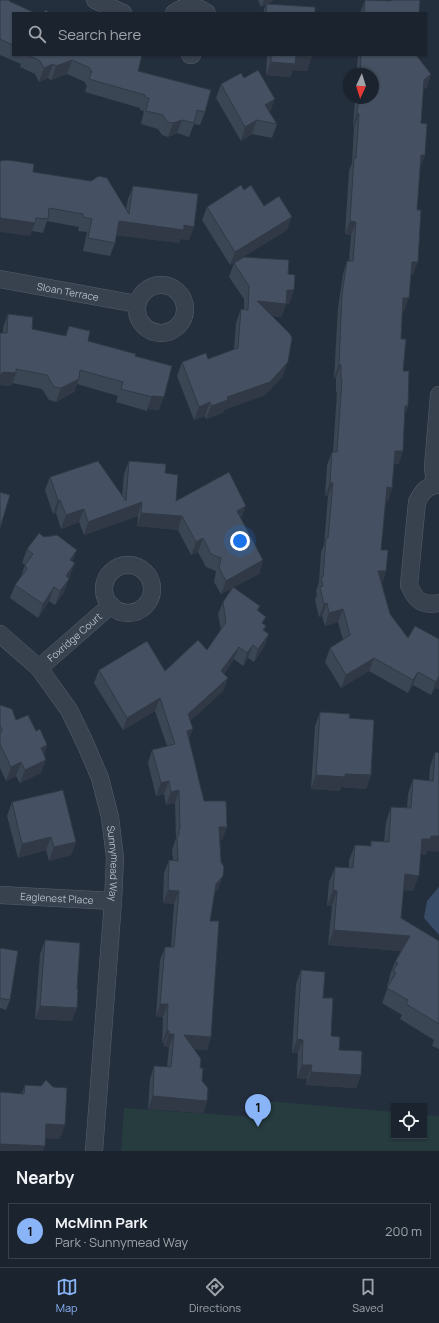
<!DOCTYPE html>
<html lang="en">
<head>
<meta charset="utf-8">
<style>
  :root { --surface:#1b232e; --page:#282f3a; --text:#f1f3f6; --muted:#a0a4aa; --line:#39404a; --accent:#8ab4f8 }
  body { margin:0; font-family:Manrope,sans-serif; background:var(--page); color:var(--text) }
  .controls { position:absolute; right:12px; bottom:12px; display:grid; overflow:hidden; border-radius:0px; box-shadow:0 1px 3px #0004 }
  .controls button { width:36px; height:36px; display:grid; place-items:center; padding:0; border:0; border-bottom:1px solid var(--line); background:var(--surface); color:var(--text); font:20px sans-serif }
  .compass { position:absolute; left:343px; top:68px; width:36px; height:36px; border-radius:50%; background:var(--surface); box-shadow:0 1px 3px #0004; rotate:184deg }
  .you { position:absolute; left:240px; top:541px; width:14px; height:14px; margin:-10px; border:3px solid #fff; border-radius:50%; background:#1a73e8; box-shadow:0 0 0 6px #1a73e833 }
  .badge { display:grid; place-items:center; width:26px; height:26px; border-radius:50%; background:var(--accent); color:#111; font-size:13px; font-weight:700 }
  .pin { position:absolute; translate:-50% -33px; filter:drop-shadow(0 1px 2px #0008) }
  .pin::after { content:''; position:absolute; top:21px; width:14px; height:12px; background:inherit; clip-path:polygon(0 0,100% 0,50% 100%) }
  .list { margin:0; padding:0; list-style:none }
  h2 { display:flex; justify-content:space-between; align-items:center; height:52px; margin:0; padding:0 16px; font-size:17px }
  h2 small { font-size:13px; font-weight:400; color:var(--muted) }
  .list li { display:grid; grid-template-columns:26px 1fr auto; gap:12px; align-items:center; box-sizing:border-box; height:56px; margin:0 8px 8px; padding:0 8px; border:1px solid var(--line); border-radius:0px }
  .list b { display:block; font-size:15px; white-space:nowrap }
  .list p { margin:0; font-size:13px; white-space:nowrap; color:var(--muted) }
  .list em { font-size:13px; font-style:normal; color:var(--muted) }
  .icon { flex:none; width:22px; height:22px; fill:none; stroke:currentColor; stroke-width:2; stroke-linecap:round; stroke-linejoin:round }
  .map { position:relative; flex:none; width:439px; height:1151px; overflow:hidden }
  .search { position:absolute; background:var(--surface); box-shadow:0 1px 3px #0004; left:12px; right:12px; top:12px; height:44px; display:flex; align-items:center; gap:10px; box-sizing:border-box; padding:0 14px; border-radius:0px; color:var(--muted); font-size:15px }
  .sheet { height:116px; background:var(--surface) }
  nav { display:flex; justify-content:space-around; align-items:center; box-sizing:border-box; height:56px; border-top:1px solid var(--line); background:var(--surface); font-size:11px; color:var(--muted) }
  nav a { display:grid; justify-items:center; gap:2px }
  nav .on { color:var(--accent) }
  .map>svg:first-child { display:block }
  .green { fill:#263c3f }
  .water { fill:#394c67 }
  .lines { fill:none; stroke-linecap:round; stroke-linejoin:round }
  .minor-casing { stroke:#565f6c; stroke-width:18 }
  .minor { stroke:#38414e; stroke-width:17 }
  .wall { fill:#3b4654 }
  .shaded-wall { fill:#303945 }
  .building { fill:#455162; stroke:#303945 }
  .labels { text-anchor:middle; stroke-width:3; stroke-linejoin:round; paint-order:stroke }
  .street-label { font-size:10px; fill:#b4bcc9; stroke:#1d2633 }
</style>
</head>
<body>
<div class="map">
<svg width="439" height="1151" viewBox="0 0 439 1151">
  <rect width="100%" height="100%" fill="#242f3e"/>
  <path class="green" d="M255,1100l139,12v24h30v-21l15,1v35h-318l3,-43 129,9z"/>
  <path class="water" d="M439,887v48l-15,-17 3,-17z"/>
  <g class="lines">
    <g class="minor-casing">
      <g id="minor">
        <path d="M95,0l28,13"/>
        <path d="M174,13c11,-8 22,-8 33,0"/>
        <path d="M190,55h2"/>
        <path id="s1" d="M0,279l137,25"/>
        <circle cx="161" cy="309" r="24"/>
        <path d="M435,485l-2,-18 6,-72"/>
        <path d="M439,485c-12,-1 -18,8 -22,17l-8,83c6,15 13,21 30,18"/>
        <circle cx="128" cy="589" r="24"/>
        <path id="s2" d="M0,634l39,34 30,42 16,33 15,35 10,39 5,41 -2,43 -19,250"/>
        <path id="s3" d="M39,668l72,-63"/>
        <path id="s4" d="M0,895l113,6"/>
      </g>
    </g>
    <use href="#minor" class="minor"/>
  </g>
  <path class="wall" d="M0,0l10,1 3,12v42h128l-3,16 67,41 -5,13 -6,-1 -5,13 -12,-4 -9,4 -6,-2 -4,-6 -17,-5 3,-13 -4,-1v-2l-55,-16 2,-7 -2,-1v-2l-18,-8 -16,6 -3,-2 -9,4 -4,-8 -15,-7 1,-3 -21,-9z
    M258,0h16l-7,4 48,9h-52l3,-9 -5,3z
    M365,0l26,1v-1h29l-1,13h-59z
    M267,55h45l-5,16 -14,-1 -3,7 -24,-2z
    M358,55h58l15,19 -4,13 -4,3 -2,33 4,32 -5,13 -7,107h-2l-7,36h-2l-1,28 2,32 5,35 -3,8 -6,50h-5l-2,24 -4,13h-3l-4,49 5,21 -4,12 8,31 18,24 7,-12 24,63 -4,-1 -4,7 -18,-10 -5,8 -39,-22 -28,17 -16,-26 5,-14 13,-8 -5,-18 -13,4 -3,-10 -3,1 -4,-17 2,-6 -1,-3 3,-9 2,-30 3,-7 4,-49h-3l2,-31 5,-13h1l4,-59 -1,-1v-14h-2l4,-70 5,-34 4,-13h2l2,-26 -6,-1 4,-63 3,-8 2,-36h-1l2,-29h18v-24h-17z
    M244,78l26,34v1l7,11 -5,14 -20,-4 -11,7 -25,-43 5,-14z
    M33,172l93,37 2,-10 5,-13 56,54 -9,-1 -1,4 -63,-8 -1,8 -5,13 -27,-5 4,-19 -9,-1 1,-4 -32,-6 -4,12 -11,-2 -2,5z
    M244,190l20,16 23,24 -57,35 -28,-45 5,-13z
    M234,263l54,11 6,16 -5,14h-3l-5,13 -8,-1 10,60 -18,19 -41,15 -1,3 -17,6 -1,-3 -11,4 -17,-44 5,-14 26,-3 26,-10 2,-26 5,-14 3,1v-11l-15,-22z
    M8,314l24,15 33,7 4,-10 19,15 47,15 24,54 -12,-1v2l-31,-9 2,-6 -41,-12 -3,8 -18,10 -7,-2 -7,-11 -30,-6 -1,3 -11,-1v-52h3v-5z
    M129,461l36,12 11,28 65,18 22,41 -4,14 -26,13 27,19 -2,5 5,13 3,2 -2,5 5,3 -5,13 -10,15 -6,-4 -5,8 -9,-7 -10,15 4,4 -5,13 -33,30 -1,18 15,62 23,26 -5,13h-2l1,22 2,14 -5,13 -4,4 -4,28 1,116 -4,13 -13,-1 6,19 2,13 5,20 -4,12 -55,-4 2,-30 4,-13 13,1 2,-20h-5v-4h-2l1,-26 -7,-1 4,-56 5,-13h6l3,-43 -11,-1 1,-30 5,-13h4l-1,-10 4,-12 -1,-35 -9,2 -2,-11 -8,2 -8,-33 4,-13 15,-4 -12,-35 -32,19 -29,-47 5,-13 66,1 42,-21 14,-20 -3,-16 5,-12 9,-14 -11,6 -7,-12 2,-11 -10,-4 -8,-15 -7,3 -13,-25 -41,-4 1,-10 -54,19 -5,-13 -18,7 -5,-16 -3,1 -8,-24 5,-13 72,19 2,-22z
    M27,549l46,12 -3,16 -1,2 -5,13 -9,13 -6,-4 -11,17 -28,-20 5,-13 6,-9 4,-11 -3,-2z
    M0,705l16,15 20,11 11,14 -3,10 -3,18 -21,10 -4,-7 -10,5 -6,-13z
    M320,712l29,6 22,57 -5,14 -25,-2 -1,4 -29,-2 4,-63z
    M435,752l-8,99 -1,4 -5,-1 -8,37 -10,-1 -2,28 38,23v108l-7,-3 2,-6 -34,-21 2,-4 -20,-12 6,-16 -1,-1 3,-9h-1l6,-15 6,-11 -73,-6 4,-39h-5l2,-24 6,-15 14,1v-8l6,-15 15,1 1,-5 13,1 2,-20 5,-15 16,1 1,-14 5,-15 16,2 1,-14z
    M12,802l64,40 -5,13 -22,6 -3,-11 -28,8 -11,-42z
    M45,940l27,81 -37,-2 5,-65z
    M0,948l10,52 -4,10 -6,-2z
    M301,970l22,28 8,38 8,14 22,25 -5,13 -50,-3 1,-6 -10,-1 1,-25h-6l4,-69z
    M25,1085l35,54 -15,-1v8l-2,5h-43z"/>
  <path class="shaded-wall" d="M264,0h10l-13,7z
    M296,56l16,1 -5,14 -14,-1 -3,7 -24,-2 5,-13z
    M72,60l-5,14 -16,6 5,-14z
    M53,64l-5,14 -9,4 5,-14z
    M431,74l-4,13 -8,6 5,-13z
    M275,99l-5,13 -10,7 5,-14z
    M357,113l2,1 -5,13h-1z
    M182,120l-5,13 -9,4 5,-14z
    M257,120l-5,14 -11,7 4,-14z
    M421,155h4l-5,13z
    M292,217l-5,13 -57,35 5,-13z
    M0,218l35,5 -5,13 -30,-4z
    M119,221l65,4 10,2 -5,13 -9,-1 -1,4 -65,-8z
    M350,221l6,1 -5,13 -6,-1z
    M412,262h6l-5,13h-6z
    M287,290h7l-5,14h-3l-5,13 -29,-2 5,-14z
    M403,298h6l-5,13h-5z
    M288,362l-5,14 -18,19 -41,15 -1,3 -17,6 5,-13z
    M339,364l2,1 -5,13h-2z
    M3,372l13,1 -5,13 -11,-1v-10z
    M79,379l-5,13 -18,10 5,-14z
    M152,396l12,1 -5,13 -12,-1z
    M210,402l-5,14 -11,4 5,-13z
    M405,406h3l-5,13z
    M395,451h8l-4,13h-8z
    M330,483h3l-5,13h-3z
    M387,487l5,1 -4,13h-6z
    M58,500h2l-4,13 -3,1z
    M142,502l-4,14 -54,19 4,-13z
    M246,506l-5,13 -4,-8z
    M84,509l-5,13 -18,7 5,-14z
    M141,513l41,3 -4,14 -41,-4z
    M203,538l-5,14 -7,3 5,-13z
    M77,550l-5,13 -2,-3z
    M263,560l-4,14 -38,20 5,-13z
    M75,563l-11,29 -9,13 11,-29z
    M378,571h8l-4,13z
    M54,587l-5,14 -11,17 5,-14z
    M327,603l-5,13 -3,1 5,-13z
    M343,609l-5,13 -13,4 4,-13z
    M269,634l-5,13 -10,15 4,-13z
    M253,645l-5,13 -5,8 4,-13z
    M239,647l-5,12 -17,25 4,-13z
    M374,658l-5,13 -28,17 5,-13z
    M418,672l-5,13 -5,8 5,-13z
    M439,676v13l-4,-1 -4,7 5,-13z
    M228,678l-5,13 -39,36 4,-13z
    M160,698l-5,13 -32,19 4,-12z
    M193,729l-5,13 -1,-11z
    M47,745l-4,14 -2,-11z
    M46,760l-5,13 -21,10 5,-13z
    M21,762l-5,14 -10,5 5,-14z
    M345,774l26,1 -5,14 -25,-2 -1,4 -29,-2 5,-14z
    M169,781l-5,13 -8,2 5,-13z
    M179,790l-4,13 -9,2 5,-13z
    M219,827h8l-5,13h-7z
    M431,836h8v16l-12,-1 -1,4 -9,-1 5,-15z
    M51,837l-5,13 -28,8 4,-14z
    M76,842l-5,13 -22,6 5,-14z
    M405,874l14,2 -6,15 -14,-1z
    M223,876l-5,13 -7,7 5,-12z
    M168,890l11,1 -5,13 -11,-1z
    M333,890l4,1 -5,15h-5z
    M334,930l76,6 -6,15 -76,-6z
    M160,1004h8l-5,13 -7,-1z
    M40,1006l37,2 -5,13 -37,-2z
    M167,1030l2,1 -5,12h-2z
    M169,1034h5l-5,13h-5z
    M184,1035l27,2 -4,13 -27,-2z
    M297,1039l6,1 -5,13h-6z
    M302,1065h10l-5,14 -10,-1z
    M311,1072l50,3 -5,13 -50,-3z
    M153,1096l54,5 -4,12 -55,-4z
    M46,1124l19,1 -5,14 -19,-1z
    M0,1144l45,2 -2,5h-43z"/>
  <path class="building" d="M0,0h10l-1,1 26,12h-22v32l-13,-6z
    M365,0l26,1v-1h29l-1,13h-55z
    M267,4l48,3v6h-49z
    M45,10l6,3h-7z
    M28,55h114l-4,16 73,19 -6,22 -8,-2 -3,13 -12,-3 -9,3 -6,-1 -4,-7 -17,-4 3,-13 -4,-1v-2l-56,-16 3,-8h-2v-3l-18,-8 -16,6 -3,-2 -9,4 -4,-7z
    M271,55h41v2l-16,-1 -1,8 -24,-2z
    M361,55h55l15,19 -7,6 -3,43 6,1 -2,31h-4l-4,55h4l-3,52h-6l-3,36h-6l-2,41h5l-3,32h6l-1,35h-3l-2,45h-8l-3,37 -5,-1 -6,63h7l-2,21h-8l12,43 18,24 7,-12 24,13v37l-3,6 -18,-10 -5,8 -39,-22 -28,17 -16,-27 20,-13 -7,-26 -14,4 -2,-10 -3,1 -4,-17 3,-1 -2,-9h2l3,-39h2l5,-55h-3l2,-31h5l5,-72 -1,-1v-14l-2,-1 3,-70 5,-33h6l3,-39 -6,-1 4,-63h2l3,-44 -2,-1 2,-15h14v-24h-13z
    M258,70l17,29 -10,6 12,19 -20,-4 -12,7 -24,-43 20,-11 3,5z
    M8,160l26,4 -1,8 58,9 8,-5 8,2 22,36 4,-28 65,8 -4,33 -10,-2v5l-65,-9 -4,22 -27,-5 4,-19 -9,-2v-3l-34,-6 -1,11 -12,-1 -1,5 -35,-5v-57z
    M241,185l3,5 7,-5 13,21 15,-10 13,21 -57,35 -28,-45z
    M244,257l45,3 -1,14 7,1 -1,15h-7l-1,14 -29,-3 33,33 2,4 -4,24 -18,20 -43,15 1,3 -17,6 -1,-4 -11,5 -17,-45 24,-9 2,6 30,-11 3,-39 7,1 1,-24 -15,-23z
    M8,314l25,3 -1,12 34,7 3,-10 21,5 -2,10 48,13 -1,2 37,10 -8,31 -12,-1v1l-31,-8 2,-7 -43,-12 -1,9 -18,9 -7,-1 -7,-12 -31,-6v4l-13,-1 -3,3v-42h7z
    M98,461l28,40 3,-40 37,3 -1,9 13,2 -2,26 53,-29 17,34 -9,5 26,49 -37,21 -7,-13 2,-10 -10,-4 -8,-16 -7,4 -14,-26 -41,-3 1,-11 -54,20 -4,-13 -18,6 -6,-15h-2l-8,-23z
    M0,492l10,3 -10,33z
    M39,533l5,4 13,-2 20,15 -7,10 5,3 -9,13 3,3 -9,12 -6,-4 -11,17 -28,-19 12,-16 -2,-4 8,-11 -6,-5z
    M233,587l27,19 -3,4 9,7 -4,6 4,3 -3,4 6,4 -11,15 -5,-4 -6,8 -8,-6 -18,24 7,7 -40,36 5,15 -6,2 17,70h22l1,26h-8l2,35 3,5 -1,9 -7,8 -6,37h9l-8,116 -27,-2 17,24 -1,9h3l-1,13 6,7 -1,13 -54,-5 1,-30 17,1 3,-33h-5v-3l-2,-1 1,-26h-8l5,-57h9l5,-56 -11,-1 1,-30 9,1 -1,-24 2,-2v-6h1l-1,-39 -8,2 -2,-11 -8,2 -9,-33 23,-6 -15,-46 -33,20 -28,-48 48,-29 18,30 33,-31 9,10 19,-28 -3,-20z
    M0,705l12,4 4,11 12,-5 8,16 4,-2 7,16 -6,3 5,12 -21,10 -4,-8 -10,5 -11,-23v-10l2,-4 -2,-4z
    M320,712l30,2 -1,4 25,2 -3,55 -26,-1v3l-29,-2z
    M435,752l4,1v83h-8v3h-9l-3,37 -14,-2 -4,44 38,23v83l-33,-20 2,-4 -21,-12 9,-15 -3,-2 5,-8 -3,-1 15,-26 -76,-6 3,-39 -4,-1 2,-23 18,1 2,-23 16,1v-5l18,1 2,-35 20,1 2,-29 20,2z
    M63,790l13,52 -22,5 -3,-10 -29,7 -10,-42z
    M45,940l35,3 -3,46h1l-1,19 -37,-2z
    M0,948l18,3 -8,49 -10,-2z
    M301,970l24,2 -2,26h10l-2,38 9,1 -1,13 23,1 -1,24 -50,-3 1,-7h-10l1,-25 -6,-1z
    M46,1080l7,7 14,1 -2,37 -19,-1 -1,22 -45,-2v-52l24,2 1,-9 16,1z"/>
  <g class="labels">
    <g class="street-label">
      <text dy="4" stroke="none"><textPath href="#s1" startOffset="69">Sloan Terrace</textPath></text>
      <text dy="4" stroke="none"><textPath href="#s3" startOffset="47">Foxridge Court</textPath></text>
      <text dy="4" stroke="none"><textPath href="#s2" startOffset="265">Sunnymead Way</textPath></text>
      <text dy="4" stroke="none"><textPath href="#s4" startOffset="57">Eaglenest Place</textPath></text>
    </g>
  </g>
</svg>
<div class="controls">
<button><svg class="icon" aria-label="locate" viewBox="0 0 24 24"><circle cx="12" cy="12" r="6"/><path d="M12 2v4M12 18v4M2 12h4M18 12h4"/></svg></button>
</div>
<svg class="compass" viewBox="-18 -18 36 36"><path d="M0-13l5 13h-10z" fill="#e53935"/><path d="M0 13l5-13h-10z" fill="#a0a4aa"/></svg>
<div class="you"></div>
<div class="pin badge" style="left:258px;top:1127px">1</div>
<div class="search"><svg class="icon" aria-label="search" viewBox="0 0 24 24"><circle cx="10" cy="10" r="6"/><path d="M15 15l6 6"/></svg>Search here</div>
</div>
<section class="sheet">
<h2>Nearby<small></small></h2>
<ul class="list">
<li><span class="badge">1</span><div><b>McMinn Park</b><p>Park · Sunnymead Way</p></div><em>200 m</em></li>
</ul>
</section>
<nav>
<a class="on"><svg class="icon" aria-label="map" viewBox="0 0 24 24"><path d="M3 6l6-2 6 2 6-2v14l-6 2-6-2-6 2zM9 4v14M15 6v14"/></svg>Map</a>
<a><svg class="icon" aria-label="directions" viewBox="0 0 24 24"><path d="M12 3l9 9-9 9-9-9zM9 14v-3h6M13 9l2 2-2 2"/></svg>Directions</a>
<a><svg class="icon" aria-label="saved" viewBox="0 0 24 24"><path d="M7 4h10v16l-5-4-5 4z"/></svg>Saved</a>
</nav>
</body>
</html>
